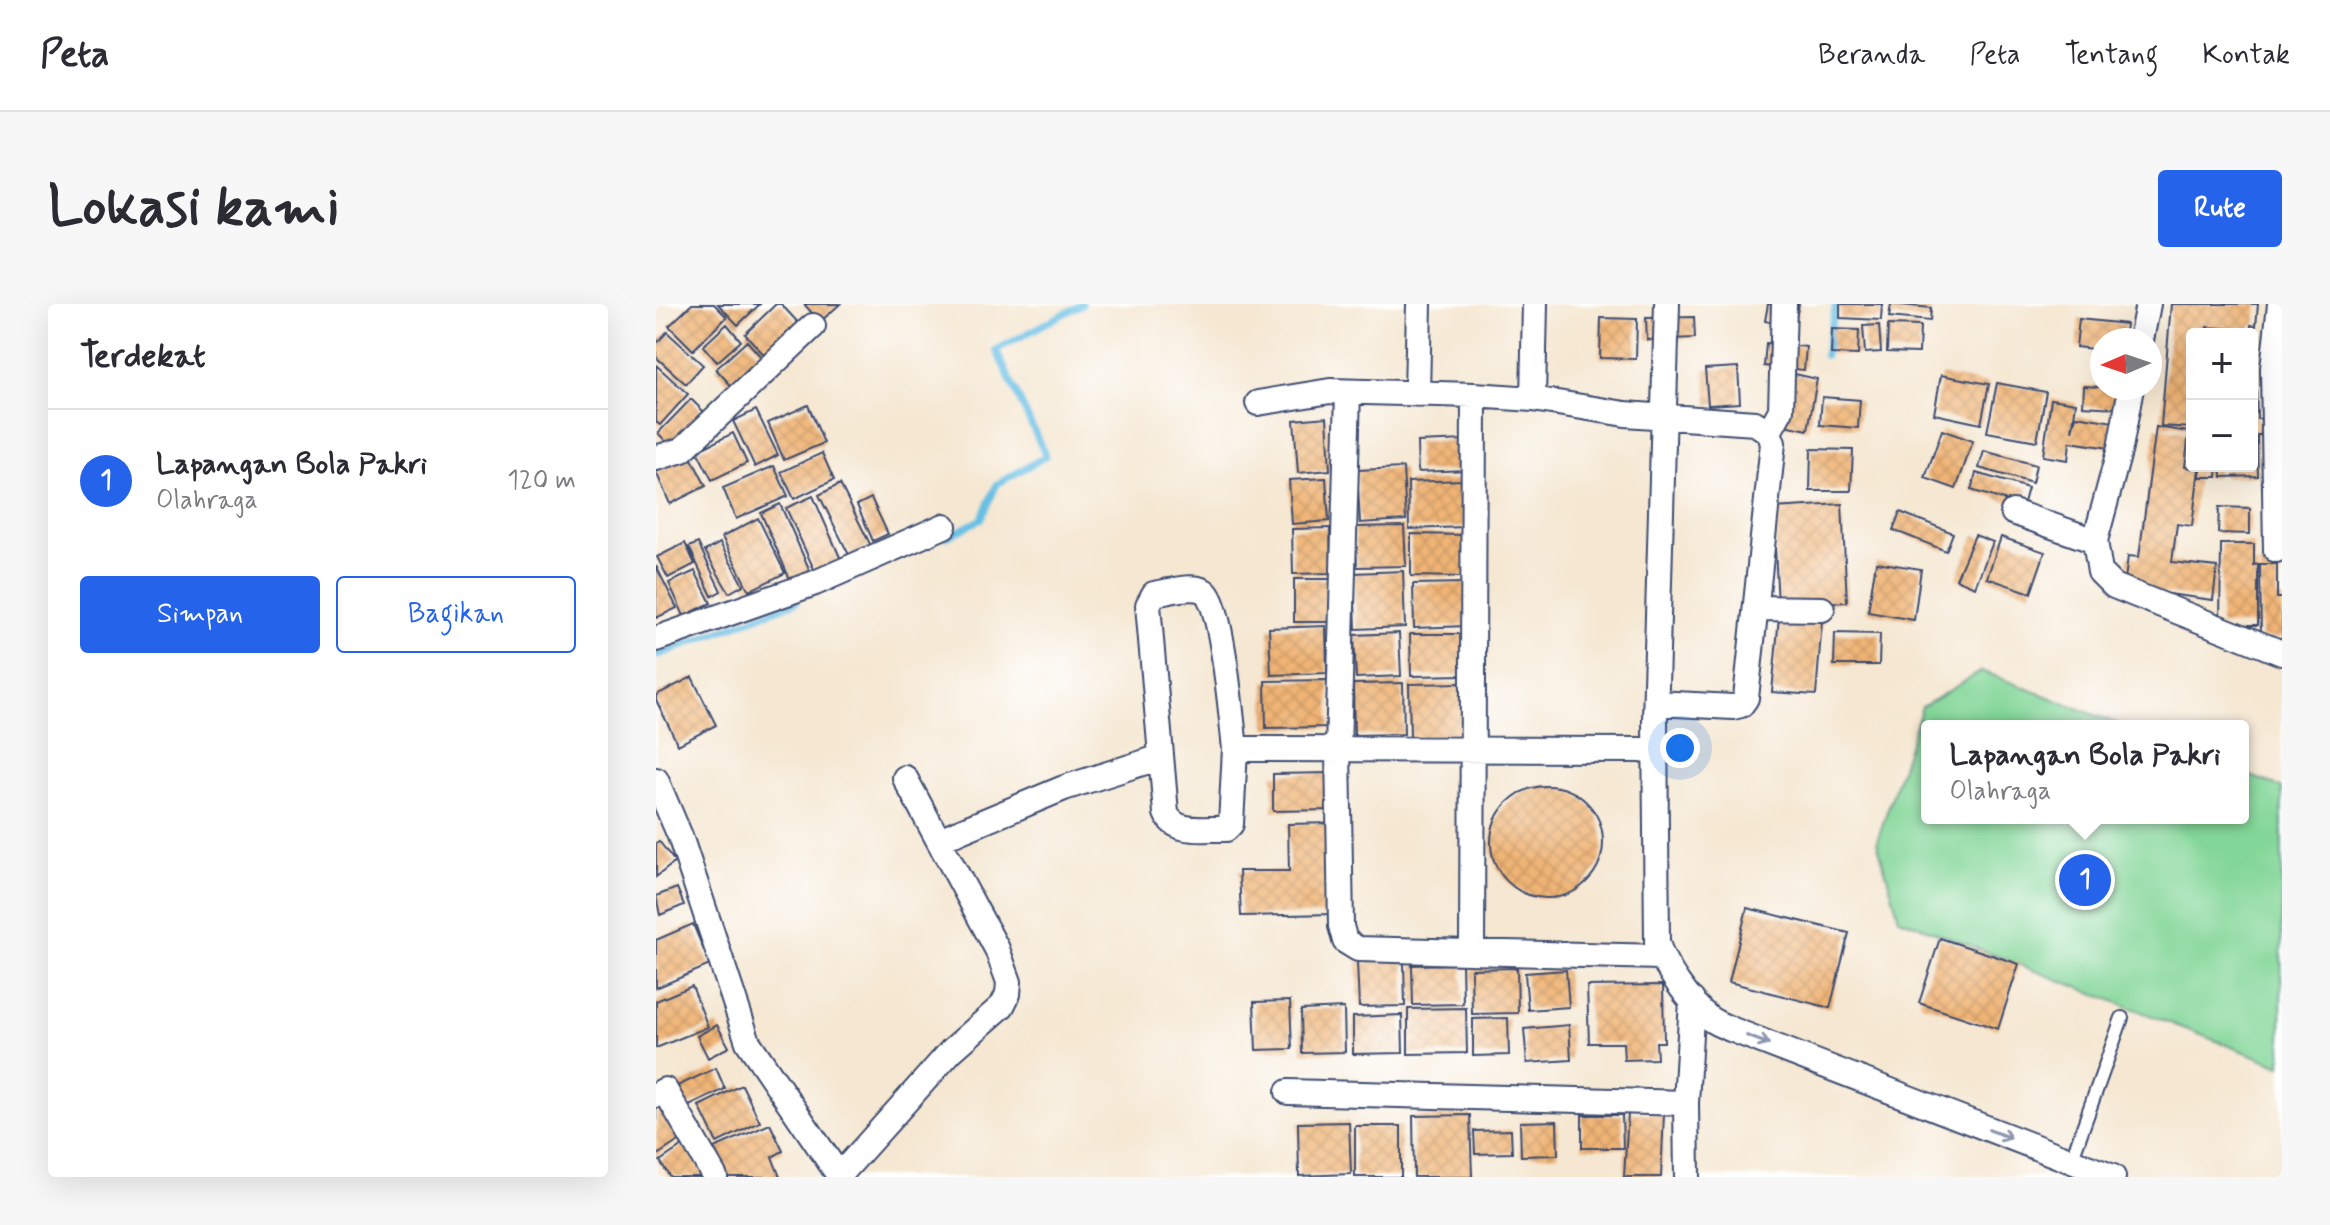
<!DOCTYPE html>
<html lang="id">
<head>
<meta charset="utf-8">
<style>
  :root { --surface:#fff; --page:#f7f7f7; --text:#2b2b33; --muted:#7c7c81; --line:#e1e1e2; --accent:#2563eb }
  body { margin:0; font-family:Mynerve,sans-serif; background:var(--page); color:var(--text) }
  .controls { position:absolute; right:24px; top:24px; display:grid; overflow:hidden; border-radius:8px; box-shadow:0 8px 32px #0002 }
  .controls button { width:72px; height:72px; display:grid; place-items:center; padding:0; border:0; border-bottom:2px solid var(--line); background:var(--surface); color:var(--text); font:40px sans-serif }
  .compass { position:absolute; left:1434px; top:24px; width:72px; height:72px; border-radius:50%; background:var(--surface); box-shadow:0 8px 32px #0002; rotate:268deg }
  .you { position:absolute; left:1024px; top:444px; width:28px; height:28px; margin:-20px; border:6px solid #fff; border-radius:50%; background:#1a73e8; box-shadow:0 0 0 12px #1a73e833 }
  .badge { display:grid; place-items:center; width:52px; height:52px; border-radius:50%; background:var(--accent); color:#fff; font-size:26px; font-weight:700 }
  .pin { position:absolute; translate:-50% -50%; border:4px solid #fff; box-shadow:0 2px 8px #0006 }
  .popup { position:absolute; left:1265px; top:416px; width:328px; height:104px; box-sizing:border-box; display:grid; place-content:center; border-radius:8px; background:var(--surface); filter:drop-shadow(0 2px 6px #0005); font-size:26px; white-space:nowrap; color:var(--muted) }
  .popup b { font-size:30px; color:var(--text) }
  .popup::after { content:''; position:absolute; left:50%; top:100%; margin-left:-16px; border:16px solid transparent; border-top-color:var(--surface) }
  .list { margin:0; padding:0; list-style:none }
  h2 { display:flex; justify-content:space-between; align-items:center; height:104px; margin:0; padding:0 32px; font-size:34px }
  h2 small { font-size:26px; font-weight:400; color:var(--muted) }
  .list li { display:grid; grid-template-columns:52px 1fr auto; gap:24px; align-items:center; box-sizing:border-box; height:144px; padding:0 32px; border-top:2px solid var(--line) }
  .list b { display:block; font-size:30px; white-space:nowrap }
  .list p { margin:0; font-size:26px; white-space:nowrap; color:var(--muted) }
  .list em { font-size:26px; font-style:normal; color:var(--muted) }
  .actions { display:flex; gap:16px; padding:24px 32px }
  .actions a { flex:1; padding:18px 0; border:2px solid var(--accent); border-radius:8px; text-align:center; font-size:28px; color:var(--accent) }
  .actions .main { background:var(--accent); color:#fff }
  .map { position:relative; flex:none; width:1626px; height:873px; overflow:hidden; border-radius:8px }
  header { display:flex; align-items:center; gap:48px; box-sizing:border-box; height:112px; padding:0 40px; background:var(--surface); border-bottom:2px solid var(--line) }
  header strong { font-size:38px }
  nav { display:flex; gap:44px; margin-inline-start:auto; font-size:28px }
  .intro { display:flex; align-items:center; justify-content:space-between; box-sizing:border-box; height:192px; padding:0 48px }
  h1 { margin:0; font-size:56px }
  .button { padding:20px 36px; border-radius:8px; background:var(--accent); color:#fff; font-size:28px; font-weight:700 }
  main { display:flex; gap:48px; padding:0 48px }
  aside { flex:1; background:var(--surface); border-radius:8px; box-shadow:0 8px 32px #0002 }
  .map>svg:first-child { display:block }
  .green { fill:#82d697; stroke:#4e827a; stroke-width:2 }
  .lines { fill:none; stroke-linecap:round; stroke-linejoin:round }
  .stream { stroke:#66bfe4; stroke-width:7 }
  .building { fill:url(#building-cross-hatch) }
  .lane-casing { stroke:#3c4b6f; stroke-width:16 }
  .street-casing { stroke:#3c4b6f; stroke-width:28 }
  .lane { stroke:#fff; stroke-width:12 }
  .street { stroke:#fff; stroke-width:24 }
  .oneway { stroke:#8d97ae }
</style>
</head>
<body>
<header>
<strong>Peta</strong>
<nav><a>Beranda</a><a>Peta</a><a>Tentang</a><a>Kontak</a></nav>
</header>
<div class="intro"><h1>Lokasi kami</h1><a class="button">Rute</a></div>
<main>
<aside>
<h2>Terdekat<small></small></h2>
<ul class="list">
<li><span class="badge">1</span><div><b>Lapangan Bola Pakri</b><p>Olahraga</p></div><em>120 m</em></li>
</ul>
<div class="actions"><a class="main">Simpan</a><a>Bagikan</a></div>
</aside>
<div class="map">
<svg width="1626" height="873" viewBox="0 0 1626 873">
  <defs>
    <pattern id="building-cross-hatch" width="8" height="8" patternUnits="userSpaceOnUse" patternTransform="scale(2)"><rect width="8" height="8" fill="#f0b474"/><path d="M0 0l8 8M0 8l8-8" fill="none" stroke="#cd9b67"/></pattern>
  </defs>
  <rect width="100%" height="100%" fill="#fff"/>
  <filter id="ink" filterUnits="userSpaceOnUse"><feTurbulence type="fractalNoise" baseFrequency=".0125" numOctaves="2"/><feDisplacementMap in="SourceGraphic" scale="16" xChannelSelector="R" yChannelSelector="G"/><feConvolveMatrix kernelMatrix="1 2 1 2 8 2 1 2 1" color-interpolation-filters="sRGB"/></filter>
  <filter id="wash" filterUnits="userSpaceOnUse"><feTurbulence type="fractalNoise" baseFrequency=".006" numOctaves="4" result="noise"/><feDisplacementMap in="SourceGraphic" scale="32" xChannelSelector="R" yChannelSelector="G"/><feGaussianBlur stdDeviation="1.8" result="paint"/><feColorMatrix in="noise" values="0 0 0 0 0 0 0 0 0 0 0 0 0 0 0 0 0 1.4 0 .05"/><feComposite in="paint" operator="in"/></filter>
  <g filter="url(#wash)">
    <rect width="100%" height="100%" fill="#f5e7d1"/>
    <path class="green" d="M1326,367l141,55h-196v92h316v-45l39,15 -1,278 -382,-148 -22,-77 45,-134z"/>
    <g class="lines">
      <path class="stream" d="M1169,51l11,-51
        M291,233l34,-18 16,-35 49,-28 -50,-106 86,-46
        M0,352l140,-54"/>
    </g>
    <g id="blocks">
      <path class="building" d="M36,0h22l13,13 -34,33 -24,-24z
        M62,0h42l-22,21z
        M120,0h5l22,24 -34,32 -24,-26z
        M148,0h36l-20,18z
        M1112,0h31l-5,23 -29,-6z
        M1184,0h42l-1,16 -41,-2z
        M1235,0l40,4 -1,13 -41,-4z
        M1515,0h87l-2,22 -5,-1v5l-44,-3 -1,7h-14v94l-31,-2z
        M1038,13l1,21 -48,2 -1,-22z
        M945,14l36,1 -1,40 -36,-1z
        M1423,15l47,5 -2,16h-22v10l-26,-3z
        M71,20l14,17 -24,21 -14,-16z
        M1223,21l2,27 -16,1 -2,-27z
        M1232,21l32,1 -1,27 -32,-1z
        M1176,25l27,1 -1,25 -27,-1z
        M11,28l36,33 -17,19 -30,-27v-13z
        M91,37l21,24 -31,27 -21,-23z
        M1110,39l40,4 -2,23 -40,-4z
        M0,61l32,29 -28,31 -4,-3z
        M1082,63l2,36 -32,2 -3,-36z
        M1139,70l22,5 -9,51 -23,-5z
        M1285,71l48,9 -8,40 -47,-10z
        M1341,79l49,9 -9,49 -50,-9z
        M1596,79h4l1,36 14,-1v17h-14l1,41 -36,1 -1,-11h31z
        M1428,82l33,2 -1,20 -33,-2z
        M1166,93l38,3 -2,28 -38,-3z
        M35,95l14,14 -34,34 -13,-14z
        M1395,95l25,4 -4,28 4,-15 38,6 -4,26 -40,-6 -2,18 -25,-4z
        M152,101l16,38 -40,17 -16,-37z
        M100,106l22,45 -23,12 -22,-46z
        M671,113l3,53 -32,3 -4,-53z
        M1500,123l33,5 -4,35 14,2 -7,57 -15,-2 -5,38 45,5 -4,33 -89,-12 4,-32 11,1z
        M1286,126l31,11 -17,48 -31,-11z
        M77,129l14,30 -35,17 -15,-29z
        M811,136l1,30 -50,2 -1,-30z
        M1155,145l42,1 -2,41h-41z
        M1328,147l52,14 -4,18 -53,-15z
        M166,149l12,27 -40,19 -13,-27z
        M34,151l16,31 -36,18 -14,-32z
        M118,162l14,30 -52,23 -13,-31z
        M1545,162h17l-1,11h-17z
        M747,164l3,52 -46,3 -3,-53z
        M1320,169l52,15 -5,18 -52,-16z
        M670,174l3,43 -37,3 -3,-44z
        M807,176l2,47 -56,2 -1,-47z
        M184,180l31,62 -21,11 -31,-62z
        M157,192l30,68 -26,12 -31,-68z
        M215,194l17,36 -15,7 -16,-36z
        M124,200l31,69 -20,9 -30,-69z
        M1186,200l5,98 -69,4 -5,-98z
        M1563,203l31,1v26l-32,-1z
        M1244,208l53,21 -7,18 -53,-21z
        M102,214l27,55 -36,18 -27,-54z
        M748,222l2,40 -49,1 -2,-40z
        M674,224l1,45 -38,1 -1,-45z
        M755,230l56,1 -1,42 -55,-1z
        M1319,231l18,7 -18,45 -19,-8z
        M1345,233l44,15 -14,41 -44,-15z
        M29,239l10,21 -27,14 -11,-21z
        M42,239l23,48 -9,5 -23,-49z
        M64,239l23,42 -14,8 -24,-42z
        M1565,240h33v21l4,-1v61h-38z
        M1220,258l45,7 -7,51 -46,-8z
        M1604,260h17v34h5v40h-21z
        M0,262l21,42 -21,10z
        M39,267l16,32 -27,13 -15,-33z
        M747,267l2,56 -49,2 -2,-56z
        M638,275h38v43h-38z
        M809,279l1,43 -52,2 -1,-44z
        M1123,313l43,4 -6,74 -44,-3z
        M670,322l1,47 -56,2 -2,-47z
        M743,329l2,43 -45,2 -2,-43z
        M1179,329l45,1 -1,31h-45z
        M754,330h57v41l-56,1z
        M36,373l24,48 -38,20 -22,-45v-5z
        M673,376l1,47 -64,1 -1,-47z
        M747,379l1,51 -50,1 -1,-51z
        M809,379v55l-55,1 -1,-55z
        M675,469v37l-58,1v-37z
        M835 538a56 56 0 1 1 112 0a56 56 0 1 1-112 0Z
        M678,519l1,91 -94,2 -2,-45h50l-1,-47z
        M3,537l16,21 -19,15v-34z
        M21,584l7,17 -24,10 -4,-19z
        M1091,604l102,25 -19,75 -101,-26z
        M37,620l17,41 -54,23v-48z
        M1284,634l79,26 -21,65 -79,-26z
        M748,657l1,45 -46,1 -2,-45z
        M806,660l1,40 -50,1 -1,-40z
        M861,664l1,45 -46,1 -1,-45z
        M910,666l3,37 -41,3 -3,-37z
        M1007,681l1,57h-8l1,17 -33,1 -1,-17h-34l-2,-57z
        M36,682l16,41 -52,21v-47z
        M634,697l2,48 -36,1 -2,-48z
        M688,704l1,44 -43,1 -1,-43z
        M810,704l1,45 -59,1v-45z
        M746,711l1,38 -50,1v-37z
        M852,714l1,37 -36,1v-37z
        M61,721l12,22 -21,11 -11,-22z
        M913,721l2,35 -44,3 -3,-34z
        M60,764l9,21 -40,19 -10,-21z
        M86,781l18,37 -43,21 -18,-37z
        M9,796l24,34 -33,22v-50z
        M972,809l36,1 -3,63h-37z
        M814,811l2,62h-58l-1,-61z
        M926,811h40l1,33h-41z
        M901,817l1,34 -37,1 -1,-34z
        M693,818l2,52 -52,2 -1,-53z
        M114,820l13,27 -11,6 8,20h-53l-13,-29z
        M699,822h46v51h-46z
        M855,826l1,23 -37,1 -1,-23z
        M28,841l21,32h-35l-10,-16z"/>
    </g>
  </g>
  <g filter="url(#ink)">
    <use href="#blocks" fill-opacity="0" stroke="#3c4b6f" stroke-width="2"/>
    <g class="lines">
      <g class="lane-casing">
        <path id="lane" d="M1415,857l51,-143"/>
      </g>
      <g class="street-casing">
        <path id="street" d="M1011,0l-12,416 2,221c5,24 33,62 53,78 7,5 16,8 23,11l380,147
          M1624,0l-7,64h9
          M1485,36l7,-36
          M1617,64l3,182
          M1475,84l-11,60 -25,93 5,31 14,14 168,67
          M692,88l-10,358 3,176 4,15 13,8 303,8
          M761,90l2,-90
          M877,95l2,-95
          M602,99l72,-12 144,4 59,4 92,15 130,9 14,9 4,11 -27,255 -5,7 -8,2 -77,-4
          M1113,128l12,-22 3,-106
          M0,154l26,-8 131,-124
          M1357,208l82,29
          M1100,304l66,1
          M0,335l159,-56 129,-57
          M579,445l-4,75 -5,5c-21,-1 -51,6 -60,-16l-18,-208 6,-11c14,-2 37,-10 50,-3 18,9 28,133 31,158l421,1
          M0,476l24,56 68,206 92,135
          M283,536l125,-52 97,-31
          M816,648l2,-557
          M632,788l398,11
          M0,791l9,-5 50,87
          M183,872l112,-125 51,-45 6,-12 1,-12 -12,-33 -92,-171
          M1031,873l-1,-74 6,-103"/>
      </g>
      <use href="#lane" class="lane"/>
      <use href="#street" class="street"/>
    </g>
    <defs><path id="oneway-shaft" d="M-6 0H5M1.5-3L5.5 0L1.5 3" fill="none" stroke-width="1.6" stroke-linecap="round" stroke-linejoin="round" transform="scale(2)"/></defs>
    <g class="oneway">
      <use href="#oneway-shaft" transform="translate(1102 736) rotate(21)"/>
      <use href="#oneway-shaft" transform="translate(1344 830) rotate(21)"/>
    </g>
  </g>
</svg>
<div class="controls">
<button>+</button>
<button>−</button>
</div>
<svg class="compass" viewBox="-18 -18 36 36"><path d="M0-13l5 13h-10z" fill="#e53935"/><path d="M0 13l5-13h-10z" fill="#7c7c81"/></svg>
<div class="you"></div>
<div class="pin badge" style="left:1429px;top:576px">1</div>
<div class="popup"><b>Lapangan Bola Pakri</b>Olahraga</div>
</div>
</main>
</body>
</html>
